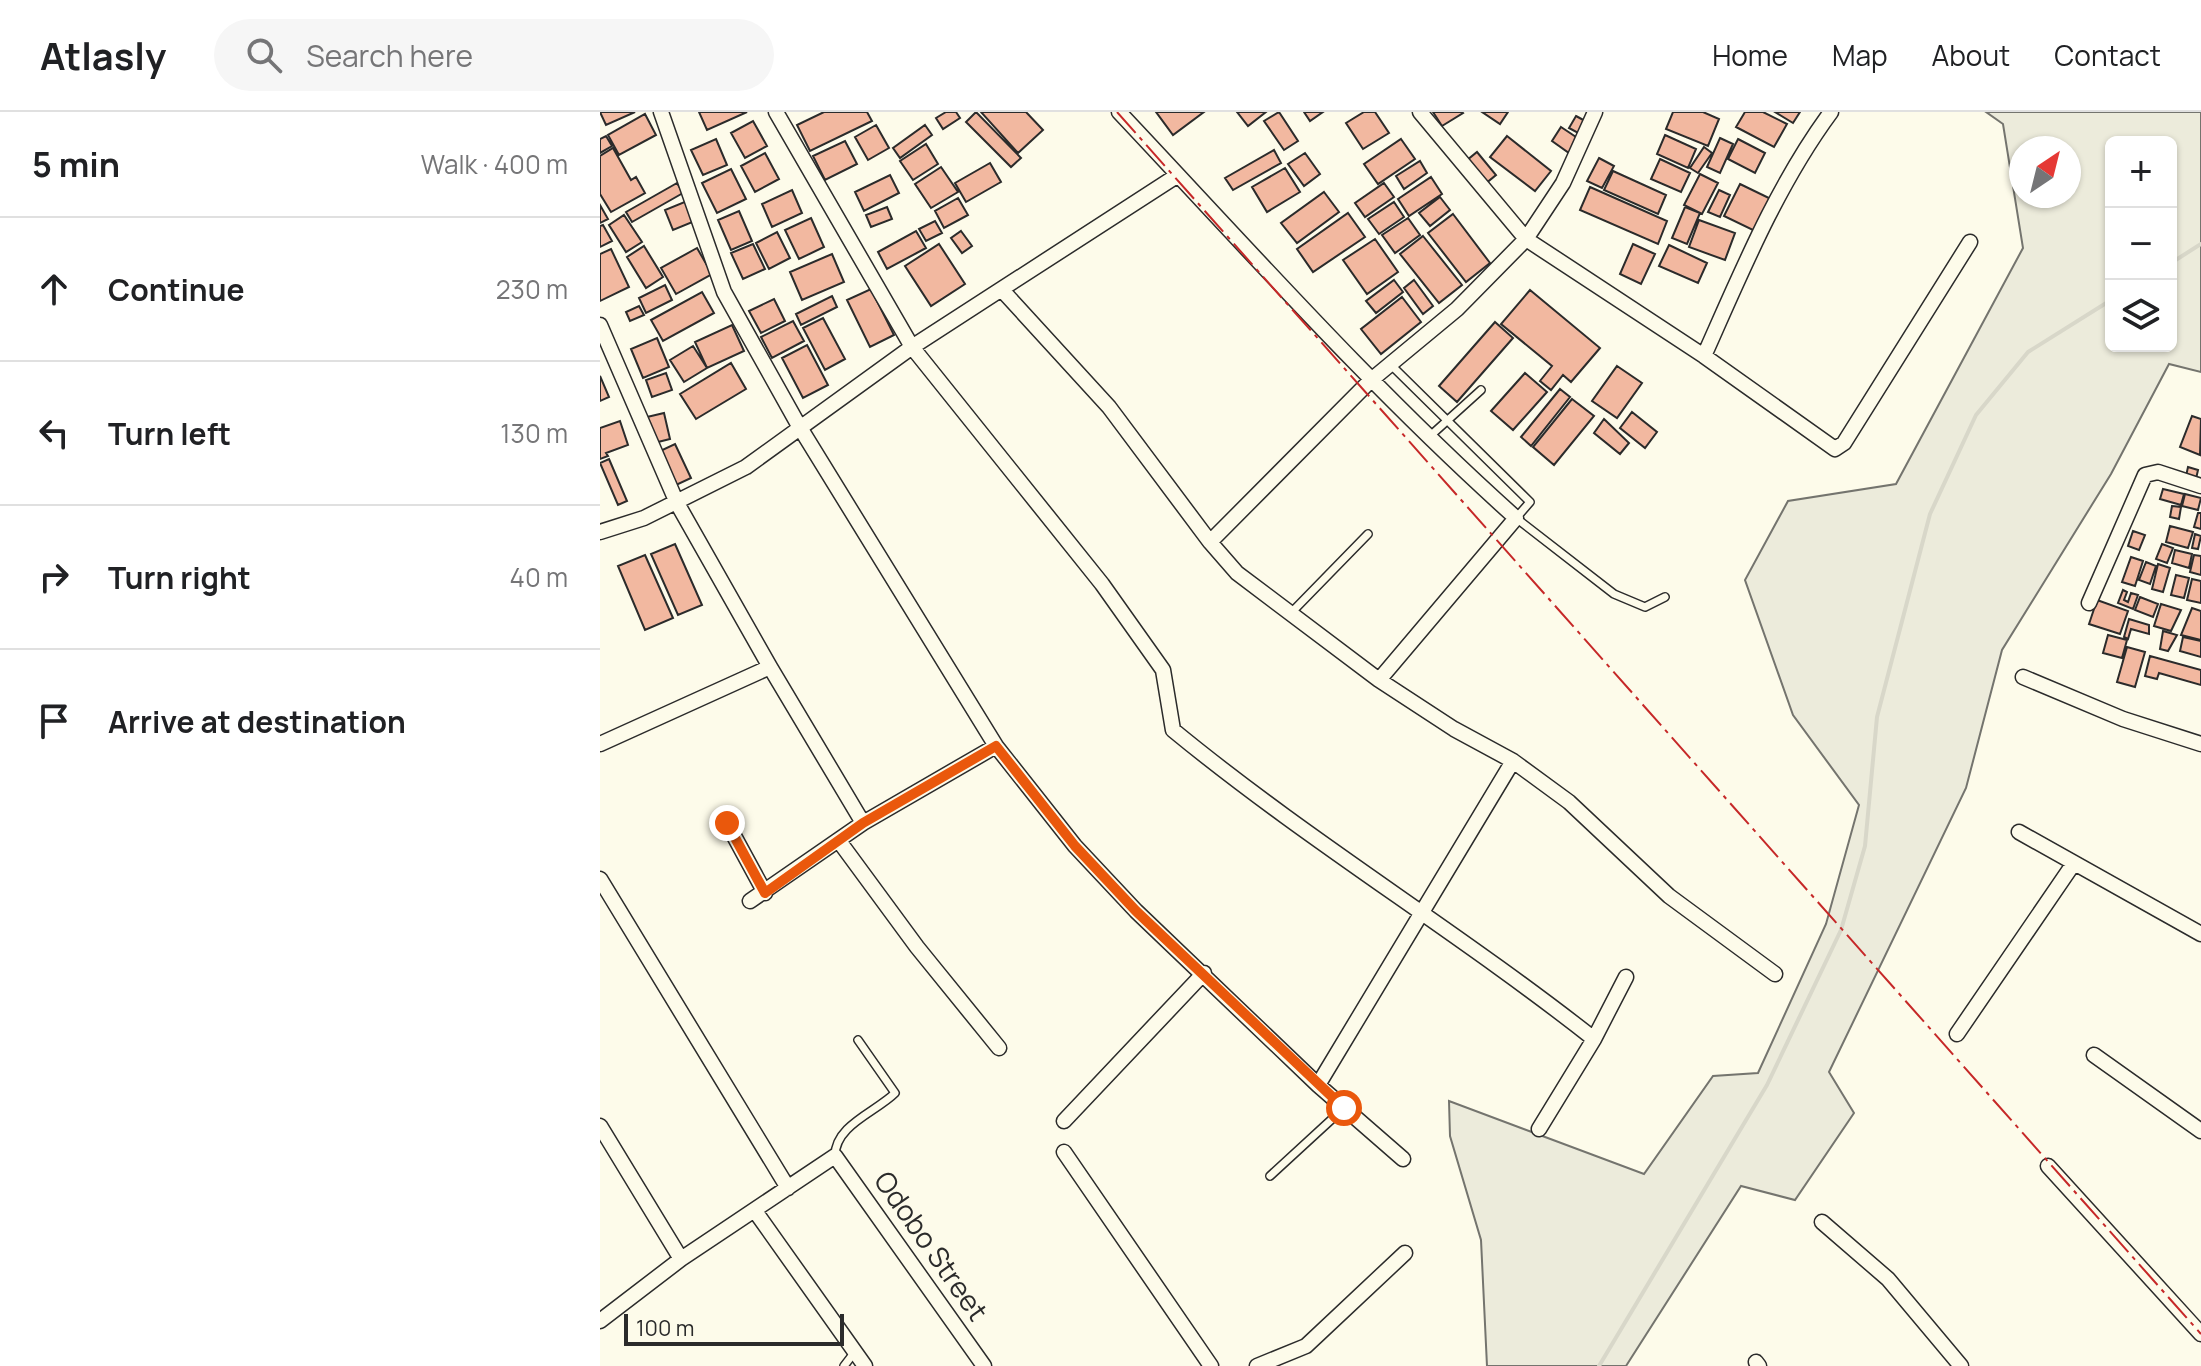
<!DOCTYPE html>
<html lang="en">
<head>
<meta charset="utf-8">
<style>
  :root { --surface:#fff; --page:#f6f6f6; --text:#202124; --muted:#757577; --line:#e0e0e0 }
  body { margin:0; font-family:Manrope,sans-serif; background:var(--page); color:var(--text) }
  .controls { position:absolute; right:24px; top:24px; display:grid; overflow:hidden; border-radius:12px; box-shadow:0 2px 6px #0004 }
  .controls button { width:72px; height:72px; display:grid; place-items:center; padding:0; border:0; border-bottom:2px solid var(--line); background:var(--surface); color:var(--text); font:40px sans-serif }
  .compass { position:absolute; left:1409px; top:24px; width:72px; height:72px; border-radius:50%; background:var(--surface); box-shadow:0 2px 6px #0004; rotate:35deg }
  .scale { position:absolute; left:24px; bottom:20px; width:220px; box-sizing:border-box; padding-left:8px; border:4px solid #2b2b2b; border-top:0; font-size:22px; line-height:28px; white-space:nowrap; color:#2b2b2b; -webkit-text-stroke:6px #fdfbea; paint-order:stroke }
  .stop { position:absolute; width:24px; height:24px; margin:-18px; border:6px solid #ea580c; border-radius:50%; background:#fff }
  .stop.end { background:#ea580c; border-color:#fff; box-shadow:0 2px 8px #0008 }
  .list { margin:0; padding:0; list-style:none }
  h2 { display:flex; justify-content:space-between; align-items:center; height:104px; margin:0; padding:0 32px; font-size:34px }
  h2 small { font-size:26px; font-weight:400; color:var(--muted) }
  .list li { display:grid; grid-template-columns:52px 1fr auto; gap:24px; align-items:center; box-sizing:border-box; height:144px; padding:0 32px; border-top:2px solid var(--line) }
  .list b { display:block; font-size:30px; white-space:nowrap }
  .list em { font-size:26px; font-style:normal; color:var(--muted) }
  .icon { flex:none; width:44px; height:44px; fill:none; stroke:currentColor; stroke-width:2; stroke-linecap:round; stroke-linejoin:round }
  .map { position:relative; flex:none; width:1601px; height:1254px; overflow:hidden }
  header { display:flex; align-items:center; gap:48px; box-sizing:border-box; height:112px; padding:0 40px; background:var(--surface); border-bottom:2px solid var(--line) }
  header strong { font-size:38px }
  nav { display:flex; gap:44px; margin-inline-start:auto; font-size:28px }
  .search { width:560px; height:72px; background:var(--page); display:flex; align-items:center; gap:20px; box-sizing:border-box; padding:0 28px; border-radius:44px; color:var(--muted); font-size:30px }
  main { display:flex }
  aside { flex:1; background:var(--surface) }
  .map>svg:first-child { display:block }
  .green { fill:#ecebdb; stroke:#74746e; stroke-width:2; fill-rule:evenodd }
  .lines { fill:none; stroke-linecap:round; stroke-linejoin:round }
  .stream { stroke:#d8d7c9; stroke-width:4 }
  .building { fill:#f2b8a0; stroke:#2b2b2b; stroke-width:2 }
  .lane-casing { stroke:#2b2b2b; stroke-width:10 }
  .street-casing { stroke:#2b2b2b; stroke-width:17 }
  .lane { stroke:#fdfbea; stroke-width:7 }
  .street { stroke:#fdfbea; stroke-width:14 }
  .power { stroke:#c62828; stroke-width:2; stroke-dasharray:28 6 4 6; stroke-linecap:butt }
  .route { stroke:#ea580c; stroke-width:10 }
  .labels { text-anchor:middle; stroke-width:6; stroke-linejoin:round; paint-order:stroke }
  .street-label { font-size:28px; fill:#2b2b2b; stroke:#fdfbea }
</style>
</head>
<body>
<header>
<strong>Atlasly</strong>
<div class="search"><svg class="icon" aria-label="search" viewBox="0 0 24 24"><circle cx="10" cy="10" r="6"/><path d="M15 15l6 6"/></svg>Search here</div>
<nav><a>Home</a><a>Map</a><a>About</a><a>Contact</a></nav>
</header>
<main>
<aside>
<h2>5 min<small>Walk · 400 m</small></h2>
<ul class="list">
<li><svg class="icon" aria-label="ahead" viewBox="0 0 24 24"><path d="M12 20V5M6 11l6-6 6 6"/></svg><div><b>Continue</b></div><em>230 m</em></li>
<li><svg class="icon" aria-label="left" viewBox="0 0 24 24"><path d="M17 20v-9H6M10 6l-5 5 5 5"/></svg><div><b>Turn left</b></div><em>130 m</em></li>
<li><svg class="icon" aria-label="right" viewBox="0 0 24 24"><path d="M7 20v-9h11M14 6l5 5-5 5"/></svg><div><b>Turn right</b></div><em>40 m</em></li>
<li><svg class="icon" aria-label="arrive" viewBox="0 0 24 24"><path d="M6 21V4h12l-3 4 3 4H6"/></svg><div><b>Arrive at destination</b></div></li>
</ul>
</aside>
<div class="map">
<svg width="1601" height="1254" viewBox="0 0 1601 1254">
  <rect width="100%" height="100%" fill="#fdfbea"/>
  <path class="green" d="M1386,0h215v260l-32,-8 -58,110 -109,176 -36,138 -137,284 25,41 -59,87 -54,-14 -115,180h-139l-6,-126 -31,-104 -1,-35 195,73 69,-98 45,-3 68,-149 33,-119 -66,-90 -48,-135 43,-79 108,-17 127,-236 -20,-124zM1511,30h60v204h-60zM1421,36h48v48h-48z"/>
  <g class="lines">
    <path class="stream" d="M1571,151l30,-19
      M999,1254l168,-281 74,-155 24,-84 12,-129 53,-203 46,-99 52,-63 83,-52"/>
  </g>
  <path class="building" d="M0,0h35l-29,13z
    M99,0h48l-40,18z
    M224,0h43l5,9 -62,30 -13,-26z
    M346,0h10l4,6 -17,11 -7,-11z
    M376,0l45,46 -10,9 -45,-45z
    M381,0h45l17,18 -25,23z
    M556,0h48l-31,23z
    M637,0h29l-18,14z
    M679,0l19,29 -14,9 -20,-29z
    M704,0h19l-13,9z
    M764,0h11l14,21 -26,16 -17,-26z
    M833,0h29l1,1 -21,13z
    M882,0h26l-8,12z
    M1073,0h30l16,7 -11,27 -42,-17z
    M1145,0h18l24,12 -13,23 -38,-20z
    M1175,0h25l-7,11z
    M45,2l11,21 -37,20 -11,-20z
    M976,4l11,6 -7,12 -11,-6z
    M153,9l14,25 -22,12 -14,-25z
    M276,13l13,23 -21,12 -13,-23z
    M325,13l7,10 -32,23 -7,-10z
    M961,15l18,12 -10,14 -17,-12z
    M1065,23l31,14 -8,19 -31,-14z
    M6,24l6,10 -12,7v-14z
    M907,24l44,35 -16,20 -45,-34z
    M1120,26l13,6 -13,29 -13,-6z
    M116,27l11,26 -24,10 -12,-25z
    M801,27l14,20 -37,25 -14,-20z
    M1138,27l27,14 -10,20 -27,-14z
    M245,29l12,23 -32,16 -12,-24z
    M326,32l12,20 -25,16 -13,-19z
    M1104,35l8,6 -14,20 -8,-5z
    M13,36l18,32 5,-3 9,16 -34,19 -11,-18v-38z
    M674,38l7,13 -48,27 -8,-12z
    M877,40l19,23 -11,9 -19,-23z
    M165,41l14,26 -24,13 -14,-26z
    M705,41l15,21 -16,12 -16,-22z
    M999,46l15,8 -12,22 -15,-7z
    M1060,47l30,14 -9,19 -30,-13z
    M820,49l7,12 -23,16 -8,-13z
    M390,51l11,19 -35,20 -11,-19z
    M341,55l17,25 -27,16 -16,-24z
    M685,56l15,24 -33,20 -15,-25z
    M131,57l15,30 -29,14 -15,-30z
    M1013,59l53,24 -8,19 -54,-24z
    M1100,62l18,9 -16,31 -18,-9z
    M290,63l9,18 -35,18 -9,-19z
    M831,65l11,17 -33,22 -11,-17z
    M77,71l6,10 -51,29 -6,-10z
    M784,71l10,14 -29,20 -10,-14z
    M1140,72l33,16 -16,32 -33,-16z
    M990,75l77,34 -9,23 -78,-34z
    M192,78l10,23 -30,14 -10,-23z
    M1119,78l11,5 -10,22 -12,-5z
    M724,80l15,20 -42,31 -16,-20z
    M840,85l10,13 -20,16 -11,-13z
    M358,86l10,17 -24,13 -9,-17z
    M87,89l8,20 -22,9 -8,-20z
    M794,90l10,15 -25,17 -11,-15z
    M0,93l8,14 -8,4z
    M287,95l5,12 -21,8 -5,-12z
    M1085,95l15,6 -13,31 -15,-6z
    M139,99l13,30 -21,9 -13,-30z
    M748,101l17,24 -52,35 -16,-23z
    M853,102l37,49 -24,19 -38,-49z
    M24,103l18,27 -16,10 -17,-27z
    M211,106l13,29 -25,12 -14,-29z
    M808,106l12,17 -25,18 -13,-18z
    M1099,108l36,13 -10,27 -36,-13z
    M335,109l7,12 -16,8 -7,-12z
    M3,113l9,16 -12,6v-21z
    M316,119l10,17 -39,21 -9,-17z
    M361,119l11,15 -10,7 -11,-15z
    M177,120l13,26 -21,11 -13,-26z
    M823,124l39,49 -23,18 -39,-49z
    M775,127l23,33 -31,22 -24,-34z
    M153,132l12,25 -22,10 -12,-26z
    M339,132l26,40 -34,22 -26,-40z
    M1033,132l22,10 -14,30 -21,-10z
    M1069,133l38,18 -9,20 -39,-17z
    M44,134l19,31 -17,11 -19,-31z
    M97,136l15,26 -36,20 -15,-26z
    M11,137l18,38 -29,14v-47z
    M232,142l12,28 -42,18 -12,-28z
    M794,168l9,12 -27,21 -10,-12z
    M814,168l19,26 -10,8 -19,-26z
    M65,173l7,15 -26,13 -7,-15z
    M271,177l23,46 -24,12 -23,-47z
    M930,178l70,58 -29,34 -8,-7 -12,15 -11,-9 12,-15 -51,-42z
    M102,180l12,21 -51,28 -12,-21z
    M232,184l5,11 -36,18 -5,-11z
    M802,185l19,25 -40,32 -20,-25z
    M174,187l11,22 -24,12 -12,-22z
    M39,194l5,9 -14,6 -4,-9z
    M223,206l22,41 -20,11 -22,-42z
    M193,209l11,20 -32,17 -11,-21z
    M895,210l18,16 -56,64 -18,-16z
    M132,213l12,26 -37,17 -12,-26z
    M57,226l12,29 -26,11 -12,-29z
    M207,233l21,40 -25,13 -21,-40z
    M93,234l14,22 -23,14 -14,-22z
    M131,251l15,26 -50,30 -16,-25z
    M1017,254l25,17 -25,35 -25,-17z
    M66,261l6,17 -20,7 -6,-17z
    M925,261l22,19 -34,38 -22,-19z
    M0,264l9,21 -9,4z
    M960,277l10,8 -39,49 -10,-9z
    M972,287l22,17 -40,49 -21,-18z
    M1032,300l25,20 -12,16 -25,-20z
    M64,301l6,26 -16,4 -7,-26z
    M1592,304l9,3 -1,36 -20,-8z
    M1004,307l25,24 -9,11 -26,-21z
    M20,309l8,24 -22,8 2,3 -8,3v-31z
    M75,332l16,34 -17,8 -16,-34z
    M9,347l18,42 -9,4 -18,-42z
    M1588,355l10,3 -2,9 -10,-3z
    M1563,377l21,5 -3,11 -21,-6z
    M1585,382l16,4 -3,12 -16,-4z
    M1572,394l9,1 -2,12 -9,-2z
    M1598,401h3v16l-7,-2z
    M1570,414l23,6 -5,16 -22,-6z
    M1533,419l12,4 -6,15 -11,-4z
    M1595,422l6,2 -3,13 -6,-1z
    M75,432l27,61 -24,10 -27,-61z
    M1562,432l11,4 -6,15 -11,-4z
    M1575,438l17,4 -3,14 -17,-5z
    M45,443l28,63 -28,12 -27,-64z
    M1594,443l7,1v19l-11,-3z
    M1531,445l12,4 -8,25 -13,-4z
    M1546,450l10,4 -6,18 -11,-4z
    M1558,452l12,4 -7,24 -11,-3z
    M1576,463l13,3 -5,20 -13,-3z
    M1592,467l9,2v22l-14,-3z
    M1523,478l4,2 -3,8 4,2 3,-9 7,2 -5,14 -15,-6z
    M1540,485l18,7 -5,13 -18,-7z
    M1497,488l31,11 -8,23 -31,-10z
    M1561,492l20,6 -10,21 -17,-5z
    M1592,496l9,3v29l-20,-5z
    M1529,507l20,6v9l-18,-5 -3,10 -4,-2z
    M1563,519l14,4 -9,16 -8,-2z
    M1508,523l19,5 -5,18 -19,-5z
    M1583,525l18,4v16l-21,-6z
    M1527,535l18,5 -10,35 -18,-5z
    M1550,544l51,14v15l-42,-12 -2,6 -12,-3z"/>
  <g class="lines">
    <g class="lane-casing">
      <path id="lane" d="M792,254l138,136 -14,16 98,76 31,13 20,-10
        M829,325l52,-47
        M689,503l79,-81
        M235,1044c0,-31 41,-44 60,-63l-37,-53
        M670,1064l74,-68
        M244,1254l10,-13"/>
    </g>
    <g class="street-casing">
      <path id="street" d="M61,0l63,180 75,134 197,320 79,100 61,65 182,174 85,74
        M176,0l136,235 190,237 61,86 10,60c135,111 284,201 421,309l32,-62
        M519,0c130,138 255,279 397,406l-137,162
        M820,0l106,127 178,117 131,93 9,-6 126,-201
        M402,178l107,117 101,135 27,31 142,107 75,49 59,32 56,41 100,94 106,78
        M0,213l77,178 93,164 93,156
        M1104,244c37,-83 73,-171 127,-244
        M0,420l44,-14 102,-51 166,-120 266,-172
        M610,430l160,-161 87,-72 69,-70 37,-56 32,-71
        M1489,491l56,-128 13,-3 43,14
        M1423,565l100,42 78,25
        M0,632l170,-77
        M127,711l38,70
        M1419,720l182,102
        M239,729l78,106 82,101
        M0,767l188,309
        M150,789l113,-78 133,-77
        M1357,922l117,-171
        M1494,943l107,76
        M718,973l195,-324
        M464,1009l140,-148
        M0,1014l81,133
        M939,1017l55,-90
        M464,1040l147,214
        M1448,1054l153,168
        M155,1099l110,155
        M1222,1110l66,57 73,87
        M0,1209l81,-62 154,-103 149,210
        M1156,1250l3,4
        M657,1254l49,-20 99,-93"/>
    </g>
    <use href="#lane" class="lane"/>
    <use href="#street" class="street"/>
    <path class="power" d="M517,0l1084,1222"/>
  </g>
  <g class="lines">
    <path class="route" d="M127,711l38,70 98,-70 133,-77 79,100 61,65 208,197"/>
  </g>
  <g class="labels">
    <g class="street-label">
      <text transform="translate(331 1134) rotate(55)" y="10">Odobo Street</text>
    </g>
  </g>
</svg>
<div class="controls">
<button>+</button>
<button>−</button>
<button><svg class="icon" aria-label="layers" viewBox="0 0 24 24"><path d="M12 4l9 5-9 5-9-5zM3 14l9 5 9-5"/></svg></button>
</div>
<svg class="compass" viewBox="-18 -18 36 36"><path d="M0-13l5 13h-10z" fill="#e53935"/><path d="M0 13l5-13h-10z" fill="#757577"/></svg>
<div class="scale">100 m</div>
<div class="stop" style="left:744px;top:996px"></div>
<div class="stop end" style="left:127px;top:711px"></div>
</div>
</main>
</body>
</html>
